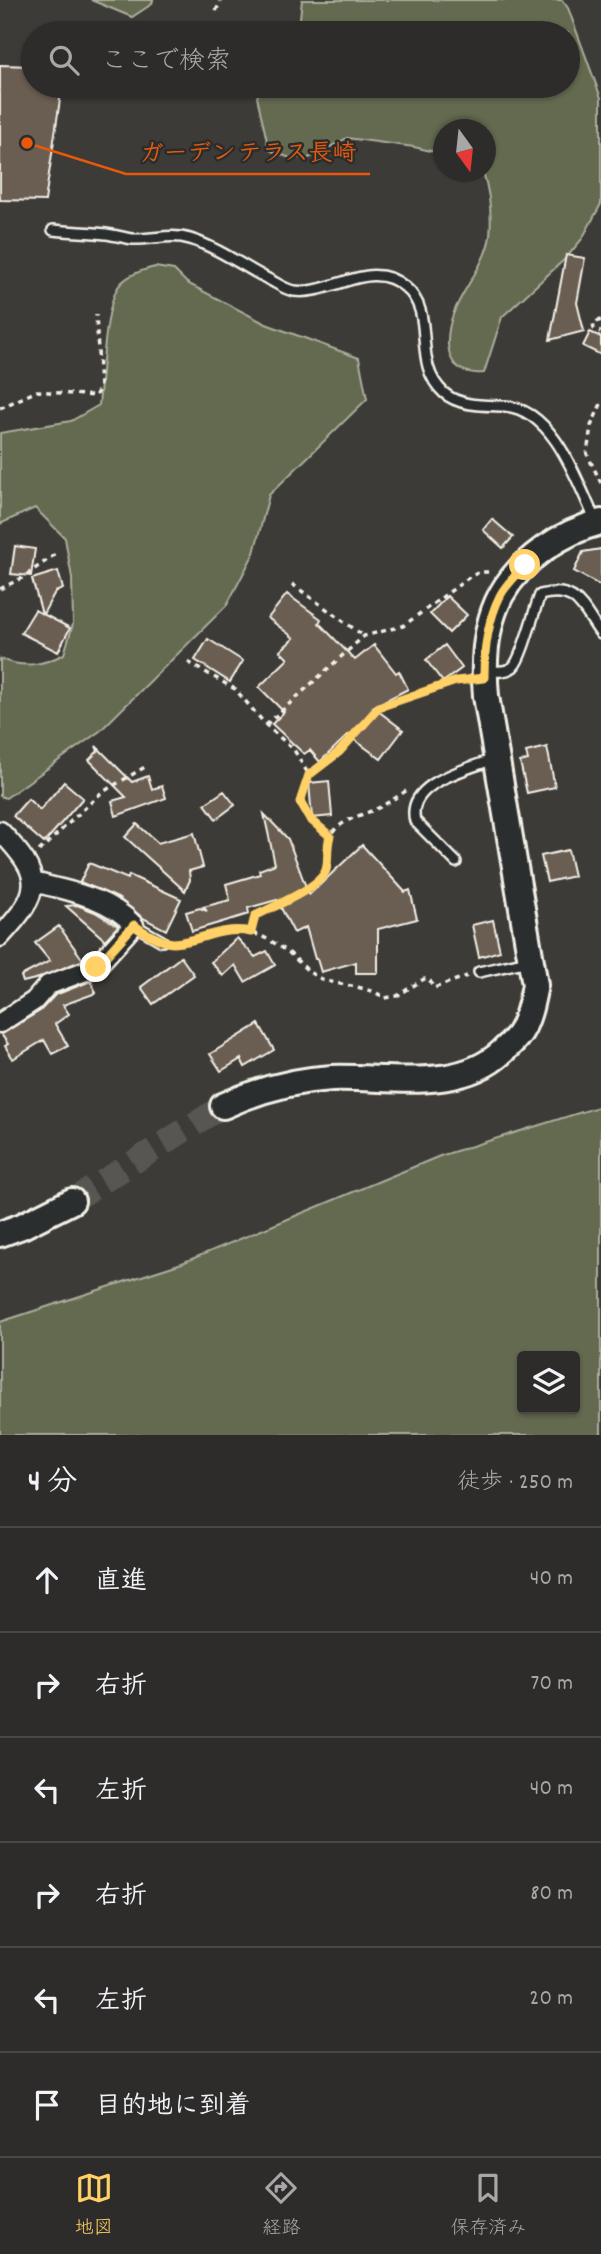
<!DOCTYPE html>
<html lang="ja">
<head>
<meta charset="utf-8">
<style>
  :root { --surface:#2e2c2a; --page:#3a3836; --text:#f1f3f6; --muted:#a7a7a8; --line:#494847; --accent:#ffd166 }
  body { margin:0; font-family:Dekko,"Klee One",sans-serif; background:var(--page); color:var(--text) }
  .controls { position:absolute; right:21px; bottom:21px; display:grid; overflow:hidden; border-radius:7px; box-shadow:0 2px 5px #0004 }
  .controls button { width:63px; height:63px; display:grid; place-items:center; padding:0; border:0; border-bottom:2px solid var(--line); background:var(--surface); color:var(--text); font:35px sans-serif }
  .compass { position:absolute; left:433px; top:119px; width:63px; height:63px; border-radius:50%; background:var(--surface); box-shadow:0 2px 5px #0004; rotate:165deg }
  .stop { position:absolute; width:21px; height:21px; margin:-16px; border:5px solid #ffd166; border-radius:50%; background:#fff }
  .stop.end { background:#ffd166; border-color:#fff; box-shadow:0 2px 7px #0008 }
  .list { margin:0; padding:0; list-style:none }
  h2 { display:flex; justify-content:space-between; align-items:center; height:91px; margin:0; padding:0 28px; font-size:30px }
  h2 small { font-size:23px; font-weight:400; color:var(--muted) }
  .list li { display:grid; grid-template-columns:46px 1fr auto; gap:21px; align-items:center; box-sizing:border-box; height:105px; padding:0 28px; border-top:2px solid var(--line) }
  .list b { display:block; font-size:26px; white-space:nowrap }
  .list em { font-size:23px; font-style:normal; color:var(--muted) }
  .icon { flex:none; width:38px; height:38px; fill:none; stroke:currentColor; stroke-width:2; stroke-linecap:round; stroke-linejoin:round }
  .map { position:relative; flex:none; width:601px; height:1435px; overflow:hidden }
  .search { position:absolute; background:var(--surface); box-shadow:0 2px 5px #0004; left:21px; right:21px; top:21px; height:77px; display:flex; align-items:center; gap:18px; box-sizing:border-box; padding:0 24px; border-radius:38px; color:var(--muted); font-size:26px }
  .sheet { height:721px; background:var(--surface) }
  nav { display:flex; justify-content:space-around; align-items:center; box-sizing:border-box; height:98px; border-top:2px solid var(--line); background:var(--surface); font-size:19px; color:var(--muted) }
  nav a { display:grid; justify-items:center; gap:4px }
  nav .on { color:var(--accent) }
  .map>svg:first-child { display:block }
  .green { fill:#636a50; stroke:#acae9c; stroke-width:2; fill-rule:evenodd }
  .building { fill:#6a5d51; stroke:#f4f1e8; stroke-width:2 }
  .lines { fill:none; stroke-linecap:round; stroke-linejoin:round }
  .secondary-tunnel { stroke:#585652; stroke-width:24; stroke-dasharray:24 12; stroke-linecap:butt }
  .lane-casing { stroke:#f4f1e8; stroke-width:14 }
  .street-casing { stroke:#f4f1e8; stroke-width:23 }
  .secondary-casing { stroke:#f4f1e8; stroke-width:30 }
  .path { stroke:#f4f1e8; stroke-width:3.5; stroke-dasharray:5 5; stroke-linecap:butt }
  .lane { stroke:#2a2d2e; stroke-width:9 }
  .street { stroke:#2a2d2e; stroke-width:18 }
  .secondary { stroke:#2a2d2e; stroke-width:24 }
  .route { stroke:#ffd166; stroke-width:9 }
  .leader { fill:none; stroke:#e8590c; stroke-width:2.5 }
  .callout-dot { fill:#e8590c; stroke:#2a2d2e; stroke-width:2.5 }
  .callout-label { font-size:24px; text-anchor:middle; font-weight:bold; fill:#e8590c; stroke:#2a2d2e; stroke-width:5; stroke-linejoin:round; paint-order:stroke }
</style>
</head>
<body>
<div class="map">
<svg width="601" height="1435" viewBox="0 0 601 1435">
  <rect width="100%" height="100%" fill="#3d3b38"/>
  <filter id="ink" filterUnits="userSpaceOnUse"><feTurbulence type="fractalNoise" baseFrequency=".0143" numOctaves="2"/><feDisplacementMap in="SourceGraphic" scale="14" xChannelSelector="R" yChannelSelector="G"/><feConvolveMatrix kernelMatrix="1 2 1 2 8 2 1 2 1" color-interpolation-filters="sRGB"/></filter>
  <g filter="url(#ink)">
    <path class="green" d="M91,0h62l-1,4 -20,13z
      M302,0h260l6,8 33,90v106l-19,35 -15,18 -65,60 -18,56c-9,1 -17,0 -25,-5 -8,-5 -10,-14 -11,-23 -2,-44 36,-70 42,-109 2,-21 -1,-45 -7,-64h3v-42h-42l-1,24 -29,-7 -67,-9 -38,20h-19l-21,-8 -12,-53 6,-11h305v-53h-276l8,-15z
      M155,267l19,3 13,13 79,41 93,34 8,41 -98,96 -15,58 -27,52 -127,126 -94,67 -6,-2v-137c24,9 41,7 64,-5l9,-30 -1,-46 -7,-40 -30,-30 -35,16v-91l71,-12 28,-16c3,-27 6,-98 19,-118 8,-12 24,-17 37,-20z
      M601,1106v329h-601v-113l182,-59 258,-107zM522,1356h53v53h-53z"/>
    <path class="building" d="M0,65l33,1v20h29l-17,115 -45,-1z
      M566,255l19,3 -8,45 7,28 -34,9z
      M590,332l11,5v18l-18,-9z
      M492,519l21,18 -10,11 -20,-18z
      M15,546l20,3 -4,27 -20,-2z
      M601,549v37l-27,-15 9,-19z
      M58,571l5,18 -8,3 -12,22 27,14 -12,24 -37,-19 14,-23 7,4 -10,-35z
      M287,594l34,25 -2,4 36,37 19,-15 22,28 3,-2 9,18 -35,18 30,23 -22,29 -33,-24 -28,27 -10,-12 -6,4 -32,-30 12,-12 -25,-25 29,-28 -8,-8 14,-13 -26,-20z
      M447,596l20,19 -18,18 -19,-19z
      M208,639l35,22 -13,21 -35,-22z
      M445,645l17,23 -19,14 -17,-22z
      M96,746l36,36 16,-6 4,13 10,-3 4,12 -50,18 -4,-15 14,-4 -37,-37 9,-9z
      M547,747l8,40 -28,6 -7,-31 8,-2 -2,-8z
      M329,781l3,35 -20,2 -3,-35z
      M64,782l19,16 -39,45 -31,-27 15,-17 12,11z
      M224,791l11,14 -19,14 -11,-15z
      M264,814l24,25 21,56 53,-50 43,47 5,-2 7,29 -39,10v44h-22v-11l-35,10 -4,-13h-2l-9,-32 -12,6 -17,-33 -29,8 1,6 -57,17 -6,-19 14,-4 7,3 -4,-4 27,-7 -4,-16 34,-10 -1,-4 16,-6z
      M137,824l21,19 36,-10 9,34 -14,4 1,9 -5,11 -60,-54z
      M568,850l6,26 -27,6 -6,-26z
      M89,863l39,16 1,-4 52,24 -15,31 -23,-12 -25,-20 -38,-16z
      M77,905l18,7 23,14 -13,14 -39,-34z
      M493,920l7,31 -21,6 -7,-32z
      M59,926l24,34 -44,18 -16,4 -2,-6 29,-15 -15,-18z
      M237,938l18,19 12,-6 8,14 -30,17 -10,-17 -12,11 -12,-14z
      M181,957l13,18 -41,29 -12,-17z
      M91,981l5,12 -33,12 6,9 -14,10 13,22 -16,8 -8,-14 -31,19 -8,-13 3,-2 -7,-10 39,-23 15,-16z
      M259,1024l15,26 -29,17 -4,-8 -20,12 -11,-17z"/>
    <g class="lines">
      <path class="secondary-tunnel" d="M72,1201l151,-95"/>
      <g class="lane-casing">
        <path id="lane" d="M53,230c18,2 36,2 53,4 9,1 18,4 26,5 20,1 39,-6 58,0 29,9 54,28 80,41 8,4 16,10 24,11 38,5 76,-34 111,-4 33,27 5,75 39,106 16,14 42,12 61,13 50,4 73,78 91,116
          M486,671c9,0 19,2 27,-4 9,-8 21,-57 27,-72 37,-10 42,13 61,39
          M456,862l-41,-41c-10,-38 53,-52 79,-62
          M134,925l28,16
          M479,972l49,-11"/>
      </g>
      <g class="street-casing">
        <path id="street" d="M0,831c45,47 42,60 0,106
          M0,1023l34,-22 14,-16 48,-18 38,-42c-26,-28 -65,-34 -101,-43"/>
      </g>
      <g class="secondary-casing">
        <path id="secondary" d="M223,1106c35,-16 70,-26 109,-28 56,-2 127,15 171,-27 6,-6 14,-12 18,-20 8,-14 11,-31 14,-46l-49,-289c-3,-33 -1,-71 15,-101 20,-36 61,-63 100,-73
          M0,1234l22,-8 50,-25"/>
      </g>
      <path class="path" d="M216,11l5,-11
        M601,320l-8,3 1,6 7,3
        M601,404l-10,22 -4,28 14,29
        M0,408l37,-17 58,5 5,-8 -4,-74
        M292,584l72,52
        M0,589l22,-11 35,-25
        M188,662l47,27 31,36 28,25 15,25 -9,27 10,17 20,17
        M266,725l98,-89 39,-10 68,-50 9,-4h10
        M309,775l30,-23 40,-45 77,-26 9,-1
        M39,851l62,-58 44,-26
        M251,931l4,-15c17,-9 60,-27 69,-43 7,-10 -1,-25 6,-37 10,-16 30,-20 46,-27 11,-5 22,-13 33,-20
        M175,943c50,-12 67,-24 113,9 10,8 18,19 29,25 22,10 47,7 68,21l12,-2 27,-17h5l5,9 33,-12"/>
      <use href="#lane" class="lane"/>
      <use href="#street" class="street"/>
      <use href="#secondary" class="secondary"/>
    </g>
  </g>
  <g class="lines" filter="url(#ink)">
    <path class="route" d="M96,967l38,-42c8,7 30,18 40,18 29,-2 45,-17 77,-11l4,-16c17,-9 65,-28 71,-46 3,-9 0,-21 4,-34l-20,-17 -10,-17 9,-27 30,-23 40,-45 77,-26 28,-3c0,-27 4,-58 16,-82 6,-12 17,-21 25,-31"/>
  </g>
  <path class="leader" d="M27 143L126 174H370"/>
  <circle class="callout-dot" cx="27" cy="143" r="7"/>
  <g class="callout-label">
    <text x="248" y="160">ガーデンテラス長崎</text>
  </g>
</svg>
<div class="controls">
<button><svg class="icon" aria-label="layers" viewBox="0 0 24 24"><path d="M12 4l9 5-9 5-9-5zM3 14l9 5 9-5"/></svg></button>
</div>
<svg class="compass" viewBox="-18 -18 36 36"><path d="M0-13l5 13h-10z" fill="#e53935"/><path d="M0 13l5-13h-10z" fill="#a7a7a8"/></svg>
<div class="stop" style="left:525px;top:565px"></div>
<div class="stop end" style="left:96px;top:967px"></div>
<div class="search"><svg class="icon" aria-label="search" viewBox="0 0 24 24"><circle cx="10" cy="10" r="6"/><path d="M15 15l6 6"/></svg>ここで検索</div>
</div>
<section class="sheet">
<h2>4 分<small>徒歩 · 250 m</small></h2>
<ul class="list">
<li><svg class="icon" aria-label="ahead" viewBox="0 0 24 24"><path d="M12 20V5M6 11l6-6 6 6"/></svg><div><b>直進</b></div><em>40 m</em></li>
<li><svg class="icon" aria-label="right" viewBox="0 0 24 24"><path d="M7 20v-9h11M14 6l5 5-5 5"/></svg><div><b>右折</b></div><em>70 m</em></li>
<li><svg class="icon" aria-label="left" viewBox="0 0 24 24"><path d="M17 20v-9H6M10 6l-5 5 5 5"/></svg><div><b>左折</b></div><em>40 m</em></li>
<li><svg class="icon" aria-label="right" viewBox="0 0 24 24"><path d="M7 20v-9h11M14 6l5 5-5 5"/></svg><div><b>右折</b></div><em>80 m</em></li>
<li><svg class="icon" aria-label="left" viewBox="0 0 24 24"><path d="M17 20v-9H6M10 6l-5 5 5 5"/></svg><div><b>左折</b></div><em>20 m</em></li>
<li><svg class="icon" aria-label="arrive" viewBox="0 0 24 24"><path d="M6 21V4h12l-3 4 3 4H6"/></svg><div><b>目的地に到着</b></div></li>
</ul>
</section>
<nav>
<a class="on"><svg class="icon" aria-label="map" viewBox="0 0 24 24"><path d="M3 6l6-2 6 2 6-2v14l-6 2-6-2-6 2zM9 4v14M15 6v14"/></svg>地図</a>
<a><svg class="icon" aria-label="directions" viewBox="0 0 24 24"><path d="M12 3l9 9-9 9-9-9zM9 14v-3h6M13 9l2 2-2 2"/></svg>経路</a>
<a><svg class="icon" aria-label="saved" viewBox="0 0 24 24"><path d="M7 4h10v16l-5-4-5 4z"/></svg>保存済み</a>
</nav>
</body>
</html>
